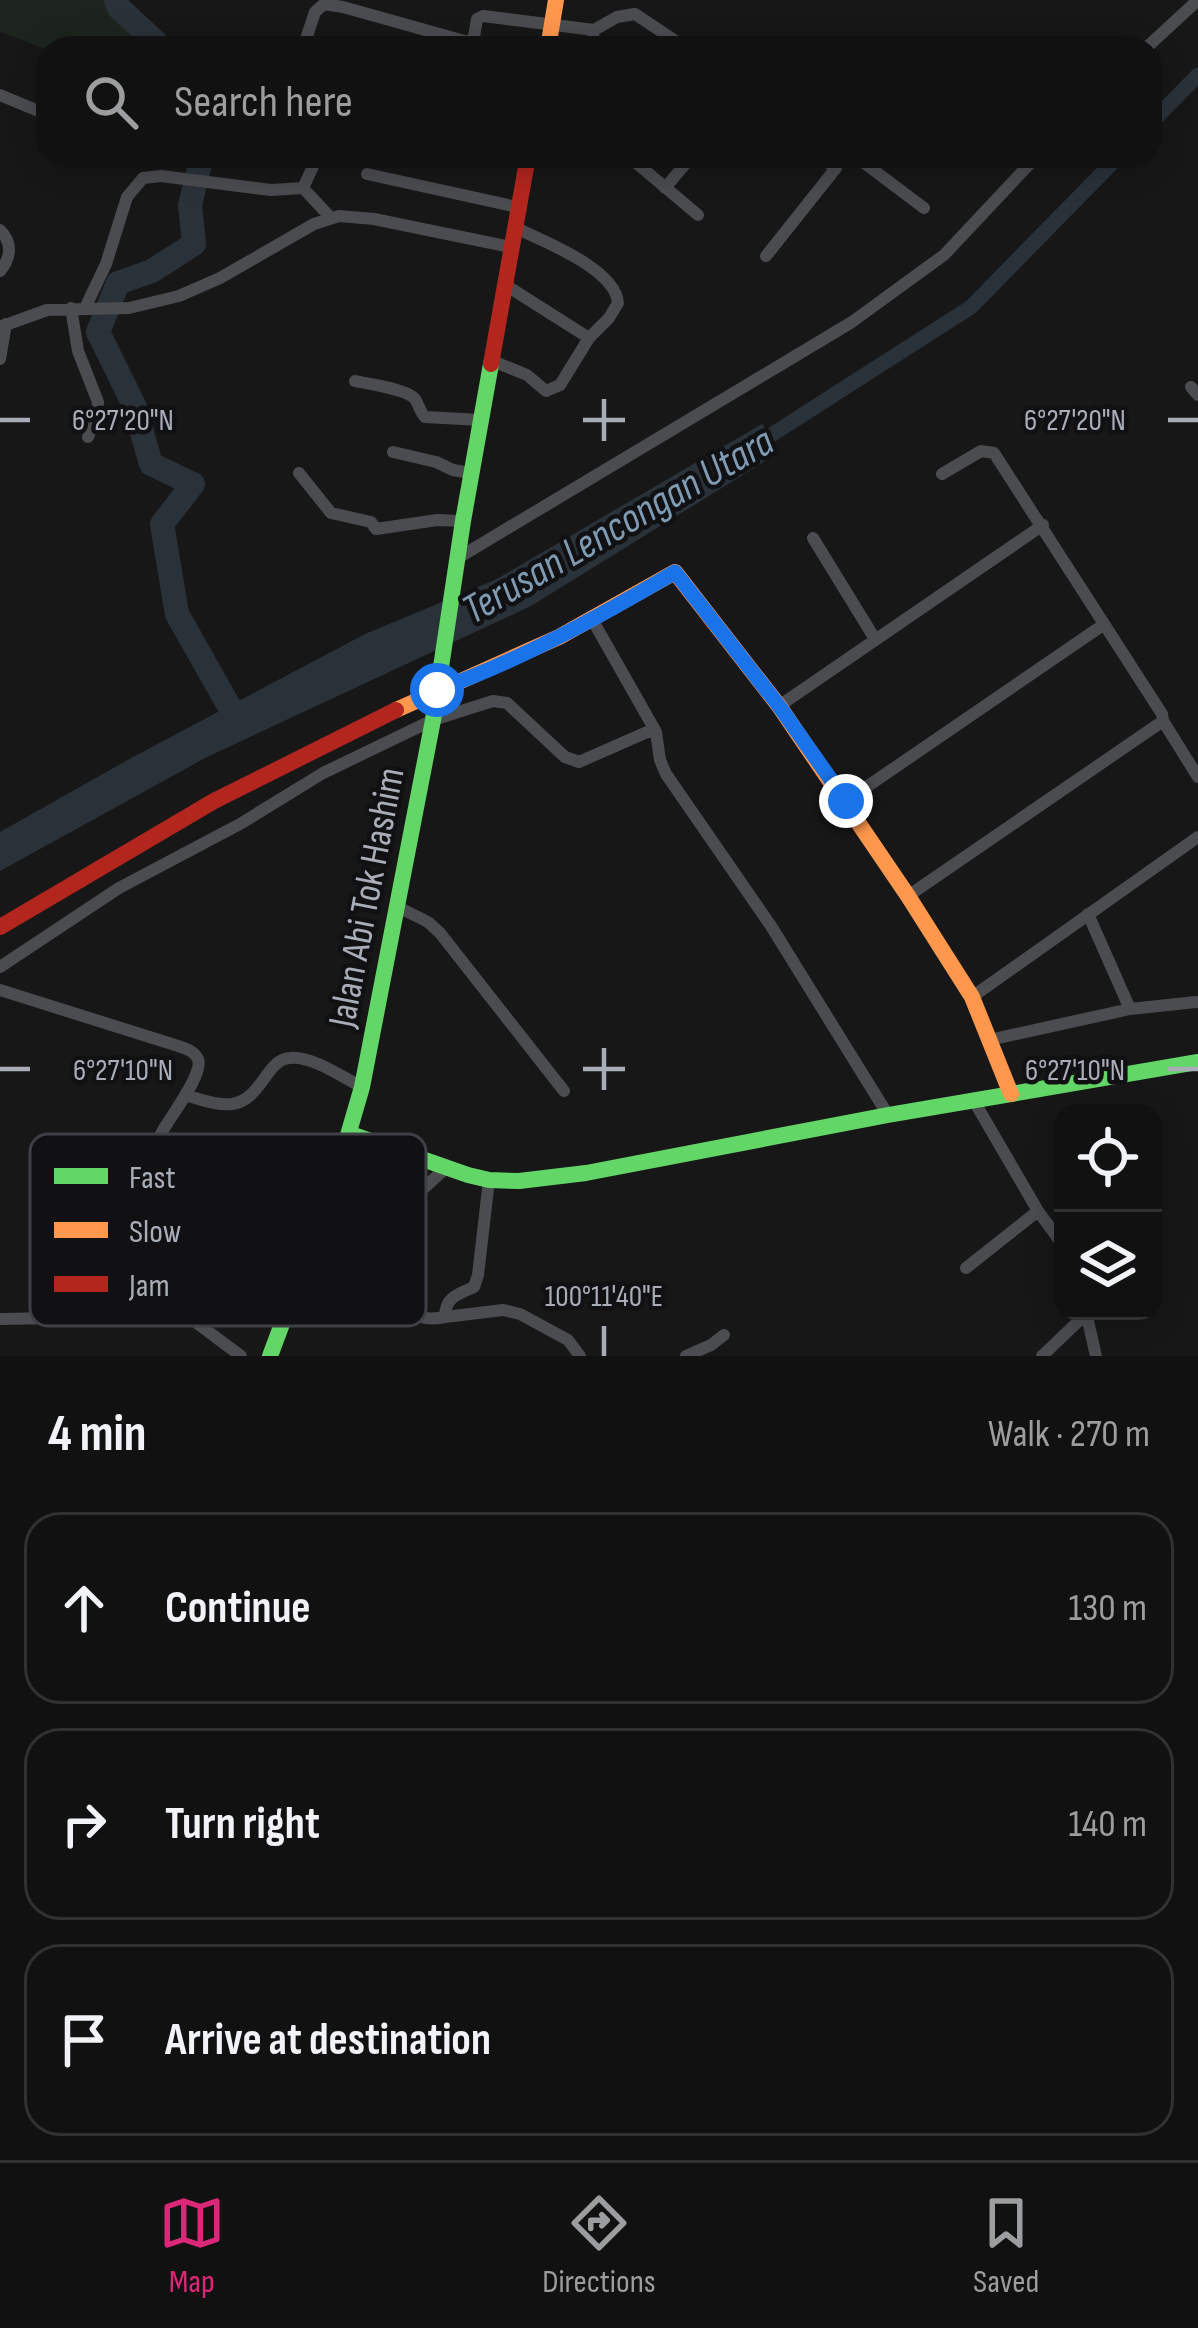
<!DOCTYPE html>
<html lang="en">
<head>
<meta charset="utf-8">
<style>
  :root { --surface:#111; --page:#1e1f1f; --text:#f1f3f6; --muted:#9c9d9f; --line:#303131; --accent:#db2777 }
  body { margin:0; font-family:"Sofia Sans Condensed",sans-serif; background:var(--page); color:var(--text) }
  .controls { position:absolute; right:36px; bottom:36px; display:grid; overflow:hidden; border-radius:24px; box-shadow:0 6px 30px #0003 }
  .controls button { width:108px; height:108px; display:grid; place-items:center; padding:0; border:0; border-bottom:3px solid var(--line); background:var(--surface); color:var(--text); font:60px sans-serif }
  .stop { position:absolute; width:36px; height:36px; margin:-27px; border:9px solid #1a73e8; border-radius:50%; background:#fff }
  .stop.end { background:#1a73e8; border-color:#fff; box-shadow:0 3px 12px #0008 }
  .list { margin:0; padding:0; list-style:none }
  h2 { display:flex; justify-content:space-between; align-items:center; height:156px; margin:0; padding:0 48px; font-size:51px }
  h2 small { font-size:39px; font-weight:400; color:var(--muted) }
  .list li { display:grid; grid-template-columns:78px 1fr auto; gap:36px; align-items:center; box-sizing:border-box; height:192px; margin:0 24px 24px; padding:0 24px; border:3px solid var(--line); border-radius:36px }
  .list b { display:block; font-size:45px; white-space:nowrap }
  .list em { font-size:39px; font-style:normal; color:var(--muted) }
  .icon { flex:none; width:66px; height:66px; fill:none; stroke:currentColor; stroke-width:2; stroke-linecap:round; stroke-linejoin:round }
  .map { position:relative; flex:none; width:1198px; height:1356px; overflow:hidden }
  .search { position:absolute; background:var(--surface); box-shadow:0 6px 30px #0003; left:36px; right:36px; top:36px; height:132px; display:flex; align-items:center; gap:30px; box-sizing:border-box; padding:0 42px; border-radius:36px; color:var(--muted); font-size:45px }
  .sheet { height:804px; background:var(--surface) }
  nav { display:flex; justify-content:space-around; align-items:center; box-sizing:border-box; height:168px; border-top:3px solid var(--line); background:var(--surface); font-size:33px; color:var(--muted) }
  nav a { display:grid; justify-items:center; gap:6px }
  nav .on { color:var(--accent) }
  .map>svg:first-child { display:block }
  .green { fill:#1d241e }
  .water { fill:#2a3239 }
  .lines { fill:none; stroke-linecap:round; stroke-linejoin:round }
  .canal { stroke:#2a3239; stroke-width:15 }
  .river { stroke:#2a3239; stroke-width:24 }
  .street { stroke:#4b4c50; stroke-width:12 }
  .fast { stroke:#63d668; stroke-width:16 }
  .slow { stroke:#ff974d; stroke-width:16 }
  .jam { stroke:#b3261e; stroke-width:16 }
  .route { stroke:#1a73e8; stroke-width:15 }
  .ticks { fill:none; stroke:#a8adb8; stroke-width:4.5 }
  .labels { text-anchor:middle; stroke-width:9; stroke-linejoin:round; paint-order:stroke }
  .street-label { font-size:39px; fill:#a8adb8; stroke:#111113 }
  .water-label { font-size:42px; font-style:italic; fill:#7f9bb3; stroke:#111113 }
  .key { fill:#111113; stroke:#3e4045; stroke-width:3 }
  .key-label { font-size:33px; fill:#a8adb8 }
  .ticks-label { font-size:30px; text-anchor:middle; fill:#a8adb8; stroke:#111113; stroke-width:9; stroke-linejoin:round; paint-order:stroke }
</style>
</head>
<body>
<div class="map">
<svg width="1198" height="1356" viewBox="0 0 1198 1356">
  <rect width="100%" height="100%" fill="#171717"/>
  <path class="green" d="M0,0h125l35,39v9l-112,2 -48,-18z"/>
  <path class="water" d="M762,424l9,12 4,19 -244,151 -324,151 -207,114v-39l133,-75 232,-123 130,-54z"/>
  <g class="lines">
    <path class="canal" d="M1150,124l48,-49
      M757,444l214,-137 148,-151"/>
    <path class="river" d="M116,0l3,8 43,40
      M202,156l-12,49 4,39 -42,27 -34,12 -20,49 36,73 17,59 42,20 -31,40 15,90 52,92 7,20"/>
    <path class="street" d="M303,48l12,-36 9,-8 19,3 125,35 6,-5 3,-18 6,-3 111,14 23,-13 18,-3 51,34
      M591,48l3,-18
      M1146,48l52,-48
      M0,95l48,20
      M628,156l70,59
      M855,156l69,52
      M367,174l150,33
      M303,188l15,-32
      M665,188l27,-32
      M0,230c13,13 11,28 0,41
      M766,256l70,-88 -18,-12
      M504,284l85,54
      M71,308l7,43 20,51 -1,15 -9,20
      M85,308l21,-44 21,-67 16,-19 18,-2 110,14 32,-2 28,30
      M0,327l47,-17 82,-2 50,-12 41,-18 94,-54 25,-8 35,3 137,28
      M0,359l6,-35
      M490,360l37,15 19,16 14,-6 29,-47 20,-20 9,-15c-2,-34 -75,-62 -104,-76
      M355,381c13,3 52,8 60,18 4,6 5,13 10,18l56,3
      M1191,387l7,8
      M393,452l43,10 17,8 18,3
      M299,473l32,40 40,9 5,7 61,-9 26,1
      M813,538l62,101
      M458,558l394,-236 92,-67 93,-99
      M593,621l63,111 4,28 6,14 105,152 117,189
      M779,706l264,-181
      M1163,721l35,56
      M846,801l257,-176
      M908,896l255,-175 -1,-7 -168,-261 -13,-2 -39,23
      M396,906l32,16 12,11 124,158
      M1088,914l42,95
      M0,967l119,-79 121,-64 83,-51 110,-53 60,-19 14,2 58,54 14,5 75,-33
      M0,990l175,55c8,3 19,5 23,14 6,15 -28,58 -36,73 -5,11 -8,23 -14,34 -12,24 -41,43 -34,72 8,34 98,96 127,118
      M972,997l226,-160
      M989,1040l141,-31 66,-7
      M185,1095c15,4 32,11 47,9 30,-4 34,-45 58,-46 23,-2 52,19 72,29
      M974,1101l64,110 25,34
      M228,1173c19,17 4,43 13,66l65,26
      M368,1243l14,-17 65,-59
      M966,1268l72,-57
      M350,1295c12,-18 40,-17 53,0 5,6 6,13 12,18 9,7 19,6 30,4 0,-20 13,-23 29,-30l4,-12 11,-95
      M1086,1312l10,44
      M445,1317l58,-7 17,4 48,26 12,16
      M0,1319l57,-1
      M686,1356l25,-11 13,-10
      M1042,1356l44,-42"/>
    <path class="fast" d="M351,1134l117,41 21,5 30,1 67,-8 302,-58 310,-53
      M270,1356l62,-166 30,-103 71,-367 30,-199 28,-157"/>
    <path class="slow" d="M548,48l8,-48
      M396,710l163,-73 116,-65 104,134 129,190 64,101 39,97"/>
    <path class="jam" d="M491,364l37,-208
      M0,927l214,-126 182,-91"/>
  </g>
  <g class="lines">
    <path class="route" d="M437,690c84,-30 162,-73 238,-118l104,134 67,95"/>
  </g>
  <path class="ticks" d="M604,399v42M0,420h30M583,420h42M1168,420h30M604,1048v42M0,1069h30M583,1069h42M1168,1069h30M604,1326v30"/>
  <g class="labels">
    <g class="street-label">
      <text transform="translate(365 897) rotate(-79)" y="14">Jalan Abi Tok Hashim</text>
    </g>
    <g class="water-label">
      <text transform="translate(617 524) rotate(-30)" y="15">Terusan Lencongan Utara</text>
    </g>
  </g>
  <rect x="30" y="1134" width="396" height="192" rx="18" class="key"/>
  <rect x="54" y="1168" width="54" height="16" fill="#63d668"/>
  <rect x="54" y="1222" width="54" height="16" fill="#ff974d"/>
  <rect x="54" y="1276" width="54" height="16" fill="#b3261e"/>
  <g class="key-label">
    <text x="129" y="1188">Fast</text>
    <text x="129" y="1242">Slow</text>
    <text x="129" y="1296">Jam</text>
  </g>
  <g class="ticks-label">
    <text x="123" y="430">6°27'20"N</text>
    <text x="1075" y="430">6°27'20"N</text>
    <text x="123" y="1080">6°27'10"N</text>
    <text x="1075" y="1080">6°27'10"N</text>
    <text x="604" y="1306">100°11'40"E</text>
  </g>
</svg>
<div class="controls">
<button><svg class="icon" aria-label="locate" viewBox="0 0 24 24"><circle cx="12" cy="12" r="6"/><path d="M12 2v4M12 18v4M2 12h4M18 12h4"/></svg></button>
<button><svg class="icon" aria-label="layers" viewBox="0 0 24 24"><path d="M12 4l9 5-9 5-9-5zM3 14l9 5 9-5"/></svg></button>
</div>
<div class="stop" style="left:437px;top:690px"></div>
<div class="stop end" style="left:846px;top:801px"></div>
<div class="search"><svg class="icon" aria-label="search" viewBox="0 0 24 24"><circle cx="10" cy="10" r="6"/><path d="M15 15l6 6"/></svg>Search here</div>
</div>
<section class="sheet">
<h2>4 min<small>Walk · 270 m</small></h2>
<ul class="list">
<li><svg class="icon" aria-label="ahead" viewBox="0 0 24 24"><path d="M12 20V5M6 11l6-6 6 6"/></svg><div><b>Continue</b></div><em>130 m</em></li>
<li><svg class="icon" aria-label="right" viewBox="0 0 24 24"><path d="M7 20v-9h11M14 6l5 5-5 5"/></svg><div><b>Turn right</b></div><em>140 m</em></li>
<li><svg class="icon" aria-label="arrive" viewBox="0 0 24 24"><path d="M6 21V4h12l-3 4 3 4H6"/></svg><div><b>Arrive at destination</b></div></li>
</ul>
</section>
<nav>
<a class="on"><svg class="icon" aria-label="map" viewBox="0 0 24 24"><path d="M3 6l6-2 6 2 6-2v14l-6 2-6-2-6 2zM9 4v14M15 6v14"/></svg>Map</a>
<a><svg class="icon" aria-label="directions" viewBox="0 0 24 24"><path d="M12 3l9 9-9 9-9-9zM9 14v-3h6M13 9l2 2-2 2"/></svg>Directions</a>
<a><svg class="icon" aria-label="saved" viewBox="0 0 24 24"><path d="M7 4h10v16l-5-4-5 4z"/></svg>Saved</a>
</nav>
</body>
</html>
